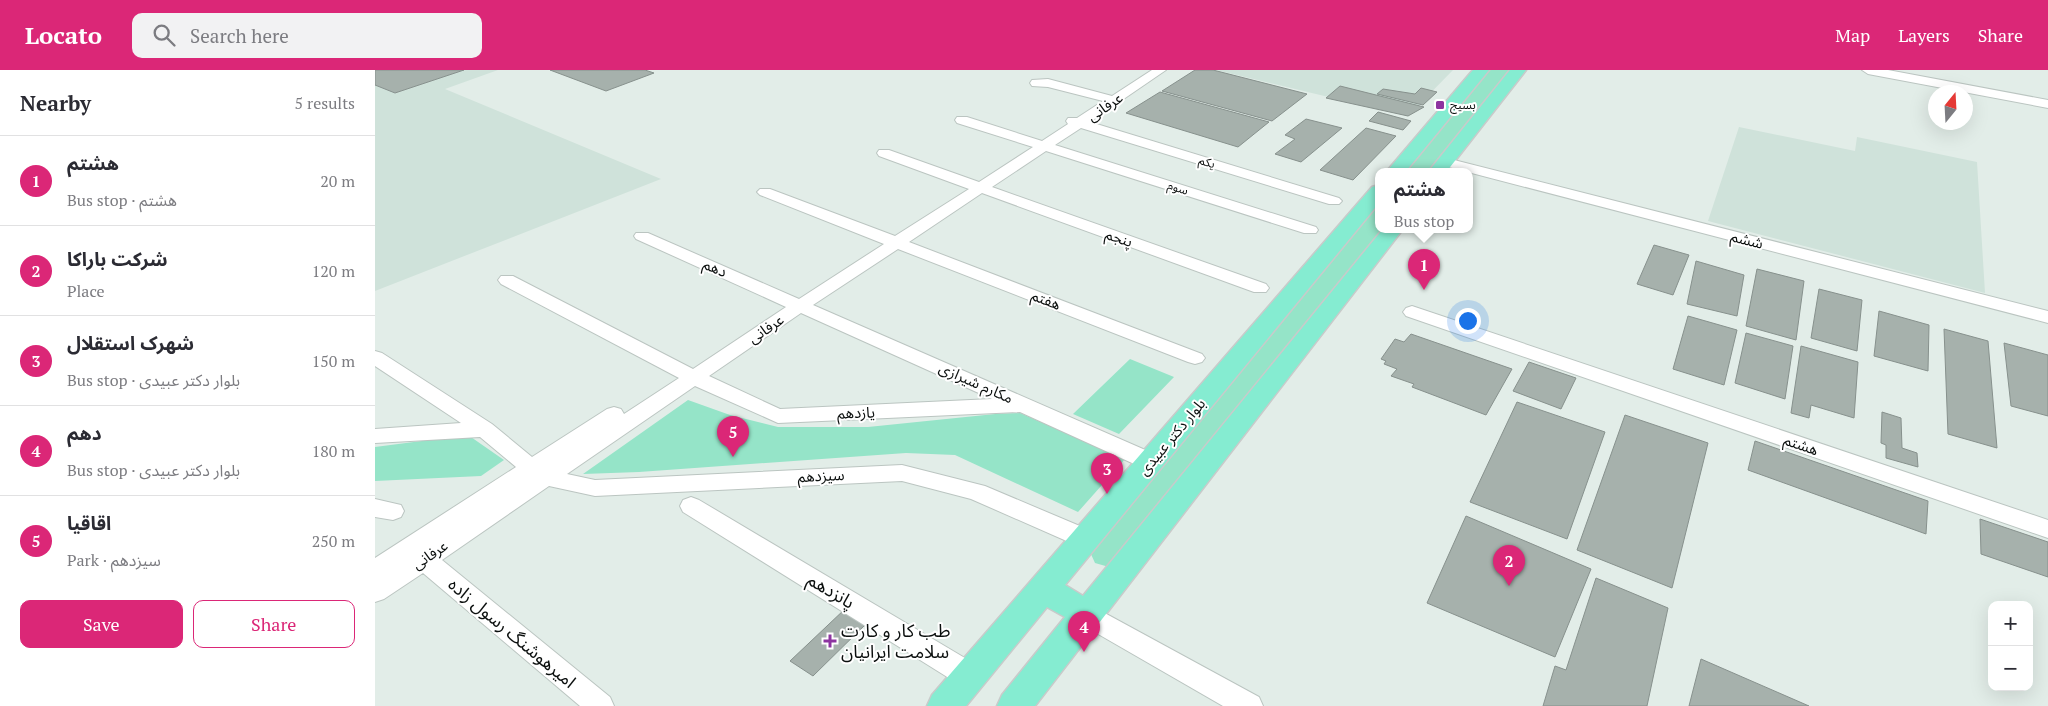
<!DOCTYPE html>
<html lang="en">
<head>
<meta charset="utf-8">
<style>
  :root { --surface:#fff; --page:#f2f2f3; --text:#2b2b33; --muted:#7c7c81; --line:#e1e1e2; --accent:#db2777 }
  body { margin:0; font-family:"PT Serif","Noto Sans Arabic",serif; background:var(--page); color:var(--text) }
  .controls { position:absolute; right:15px; bottom:15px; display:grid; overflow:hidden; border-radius:10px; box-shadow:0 5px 20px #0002 }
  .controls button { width:45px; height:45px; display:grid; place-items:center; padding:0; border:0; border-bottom:1px solid var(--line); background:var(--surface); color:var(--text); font:25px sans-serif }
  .compass { position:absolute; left:1553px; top:15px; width:45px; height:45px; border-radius:50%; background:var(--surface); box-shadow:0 5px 20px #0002; rotate:18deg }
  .you { position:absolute; left:1092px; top:250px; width:18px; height:18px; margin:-12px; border:4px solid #fff; border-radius:50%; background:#1a73e8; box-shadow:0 0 0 8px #1a73e833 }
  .badge { display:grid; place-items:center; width:32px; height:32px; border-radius:50%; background:var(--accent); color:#fff; font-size:16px; font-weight:700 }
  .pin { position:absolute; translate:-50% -41px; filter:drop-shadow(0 1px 2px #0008) }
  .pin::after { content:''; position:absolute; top:26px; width:18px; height:15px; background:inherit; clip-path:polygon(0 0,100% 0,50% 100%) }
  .popup { position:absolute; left:1000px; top:98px; width:98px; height:65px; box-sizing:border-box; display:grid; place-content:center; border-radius:10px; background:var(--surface); filter:drop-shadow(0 1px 4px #0005); font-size:16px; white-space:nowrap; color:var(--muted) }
  .popup b { font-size:19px; color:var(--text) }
  .popup::after { content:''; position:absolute; left:50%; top:100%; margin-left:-10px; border:10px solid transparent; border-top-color:var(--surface) }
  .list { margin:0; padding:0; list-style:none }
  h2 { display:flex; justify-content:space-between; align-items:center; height:65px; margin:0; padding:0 20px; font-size:21px }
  h2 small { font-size:16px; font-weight:400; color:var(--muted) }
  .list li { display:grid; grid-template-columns:32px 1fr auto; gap:15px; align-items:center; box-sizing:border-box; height:90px; padding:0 20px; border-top:1px solid var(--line) }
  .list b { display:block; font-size:19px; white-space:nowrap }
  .list p { margin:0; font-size:16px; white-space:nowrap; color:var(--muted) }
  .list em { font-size:16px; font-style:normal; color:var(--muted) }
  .actions { display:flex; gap:10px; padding:15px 20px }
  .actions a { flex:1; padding:11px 0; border:1px solid var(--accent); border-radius:10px; text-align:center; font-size:18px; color:var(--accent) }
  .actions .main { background:var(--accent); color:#fff }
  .icon { flex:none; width:28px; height:28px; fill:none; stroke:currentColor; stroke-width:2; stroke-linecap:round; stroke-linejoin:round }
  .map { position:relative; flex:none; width:1673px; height:636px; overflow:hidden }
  header { display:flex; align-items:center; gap:30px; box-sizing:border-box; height:70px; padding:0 25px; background:var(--accent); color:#fff }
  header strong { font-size:24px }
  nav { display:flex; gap:28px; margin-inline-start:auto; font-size:18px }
  .search { width:350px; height:45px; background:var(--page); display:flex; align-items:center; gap:12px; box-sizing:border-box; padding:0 18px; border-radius:10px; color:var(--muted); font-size:19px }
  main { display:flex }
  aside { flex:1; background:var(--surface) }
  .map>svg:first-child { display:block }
  .built { fill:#cfe2da }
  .green { fill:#95e4c8 }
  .building { fill:#a6b1ac; stroke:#87918d }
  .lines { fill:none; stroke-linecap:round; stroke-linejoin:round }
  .minor-casing { stroke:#bbc5c1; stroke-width:2 }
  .major-casing { stroke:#c9caca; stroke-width:3 }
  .minor { fill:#fff; fill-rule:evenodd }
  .major { fill:#85ecd1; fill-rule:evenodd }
  .poi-dot { fill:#8d34a0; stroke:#fff; stroke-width:2 }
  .labels { text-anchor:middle; stroke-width:4; stroke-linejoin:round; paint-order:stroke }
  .far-poi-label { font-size:12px; fill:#0b0f0e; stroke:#fff; text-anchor:start }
  .far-street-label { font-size:12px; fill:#0b0f0e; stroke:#fff }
  .street-label { font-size:15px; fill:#0b0f0e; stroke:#fff }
  .near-street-label { font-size:18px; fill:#0b0f0e; stroke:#fff }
  .near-poi-label { font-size:18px; fill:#0b0f0e; stroke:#fff; text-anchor:start }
</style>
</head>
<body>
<header>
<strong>Locato</strong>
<div class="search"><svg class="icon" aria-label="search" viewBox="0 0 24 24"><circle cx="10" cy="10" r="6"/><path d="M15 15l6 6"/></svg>Search here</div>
<nav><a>Map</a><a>Layers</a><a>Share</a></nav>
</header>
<main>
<aside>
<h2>Nearby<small>5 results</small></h2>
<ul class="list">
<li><span class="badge">1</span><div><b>هشتم</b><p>Bus stop · هشتم</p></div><em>20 m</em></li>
<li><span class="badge">2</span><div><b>شرکت باراکا</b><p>Place</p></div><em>120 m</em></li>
<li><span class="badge">3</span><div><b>شهرک استقلال</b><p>Bus stop · بلوار دکتر عبیدی</p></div><em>150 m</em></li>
<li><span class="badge">4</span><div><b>دهم</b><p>Bus stop · بلوار دکتر عبیدی</p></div><em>180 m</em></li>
<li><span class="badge">5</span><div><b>اقاقیا</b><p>Park · سیزدهم</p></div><em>250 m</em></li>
</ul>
<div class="actions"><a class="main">Save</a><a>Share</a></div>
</aside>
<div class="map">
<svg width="1673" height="636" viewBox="0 0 1673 636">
  <rect width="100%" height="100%" fill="#e2ede8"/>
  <path class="built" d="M0,0h123l-53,19 216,90 -286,112z
    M841,0h237l-45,46z
    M1364,57l116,24 2,-14 120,25 8,131 -277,-72z"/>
  <path class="green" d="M1114,0h20l-80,101h-25z
    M1004,132v27h4l-263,334 -11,4 -14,-4 -5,-11z
    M755,289l44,18 -55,57 -46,-20z
    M313,330l42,15 48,12h90l127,-13 25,-1 105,46 -47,53 -123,-57 -49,-2 -267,19 -56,2z
    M93,365l36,25 -23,16 -106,5v-34z"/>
  <path class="building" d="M0,0h89l-69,23 -20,-8z
    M175,0h95l9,3 -48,18z
    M820,0h18l94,24 -35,27 -110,-30z
    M965,16l84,21 -16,9 -82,-18z
    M1046,18l16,4 -14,13 -46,-11 6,-5 32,5z
    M785,22l109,30 -31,25 -112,-34z
    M1003,42l33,9 -8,9 -34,-9z
    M931,49l36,9 -41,34 -26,-8 20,-15 -10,-4z
    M991,58l30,8 -43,44 -33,-10z
    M1279,175l35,10 -16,40 -36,-11z
    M1321,191l48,14 -7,41 -50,-12z
    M1382,199l47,12 -8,59 -50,-14z
    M1444,219l43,11 -5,51 -46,-13z
    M1504,241l50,14 -1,46 -54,-15z
    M1313,246l49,14 -13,55 -51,-16z
    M1569,259l44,12 9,107 -49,-14z
    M1371,263l47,13 -8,53 -50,-16z
    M1036,264l101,35 -26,46 -74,-28 2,-3 -23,-8 6,-7 -13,-5 2,-3 -5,-2 14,-20 9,3z
    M1629,273l44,12v61l-37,-10z
    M1426,276l57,16 -4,56 -43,-13 -2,13 -18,-5z
    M1154,292l47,16 -15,31 -48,-18z
    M1142,332l88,30 -38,107 -97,-37z
    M1507,342l19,6 1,30 15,5 1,14 -32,-9v-13l-5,-2z
    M1250,345l83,28 -36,145 -95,-38z
    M1380,371l173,60 -2,33 -178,-64z
    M1091,446l125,53 -36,88 -128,-54z
    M1605,449l68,23v35l-67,-23z
    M1221,508l72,30 -21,98h-104l12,-40 11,4z
    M471,538l23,13 -56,55 -23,-15z
    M1326,589l108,47h-120z"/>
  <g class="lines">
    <g class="minor-casing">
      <path id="minor" d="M777,0h14l-76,52 249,76 3,3 -3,3h-10l-248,-76 -26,17 261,82 2,3 -2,3h-12l-258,-82 -54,36 274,97 3,4 -3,4h-12l-272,-99 -73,49 293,112 3,4 -3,4 -7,2 -7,-2 -290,-113 -85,56 346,151 3,6 -3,6 -8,2 -8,-2 -123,-56 -242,11 -83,-37 -128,88 28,6 307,-15 83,21 109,46 4,7 -4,7 -8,2 -8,-2 -107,-47 -69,-18 -307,15 -46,-10 -107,74 168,137 4,9h-34l-157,-133 -39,26 -9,3v-44l141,-91 -36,-30 -105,6v-14l86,-6 -86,-57v-15l7,2 110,71 40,33 75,-48 7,-2 7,2 3,5 55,-36 -178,-94 -3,-4 3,-4h12l180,93 93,-62 -150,-68 -2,-3 2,-3h12l151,66 85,-55 -124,-49 -3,-3 3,-3h10l125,47 74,-47 -90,-33 -2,-3 2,-3h10l90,32 54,-35 -76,-24 -2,-3 2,-3h10l75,24 26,-17 -2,-3 2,-3h9l26,-17 -55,-14 -16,-1 -2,-3 2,-3 16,-1 64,17zM426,243l191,86 -212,10 -71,-33z
        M1487,0h26l160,30v8l-180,-34z
        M1071,88l602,153v12l-607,-158 -2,-3 2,-3z
        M1037,236l636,214v18l-642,-222 -3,-4 3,-4z
        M316,427l8,3 281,167 4,9 -4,9 -10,3 -10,-3 -277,-173 -3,-6 3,-6z
        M0,429l26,6 3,6 -3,6 -8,3 -18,-3z
        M713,534l171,93 4,9h-40l-144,-83 -4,-8 4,-8z"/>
    </g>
    <g class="major-casing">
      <path id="major" d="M1098,0h16l-83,101h-19z
        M1135,0h16l-79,101h-18z
        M1004,115v18l-314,382 18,11 300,-367h20l-368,477h-38l5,-11 63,-78 -18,-10 -81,99h-39l5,-11 440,-508z"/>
    </g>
    <use href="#minor" class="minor"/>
    <use href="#major" class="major"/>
  </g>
  <g class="poi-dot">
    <rect x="1060" y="30" width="10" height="10" rx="2.5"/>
    <path d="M452.5 563.5h5v5h5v5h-5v5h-5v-5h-5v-5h5z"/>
  </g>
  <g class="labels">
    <g class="far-poi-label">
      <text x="1075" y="39">بسیج</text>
    </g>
    <g class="far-street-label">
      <text transform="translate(832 92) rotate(17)" y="4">یکم</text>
      <text transform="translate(803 118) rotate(18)" y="4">سوم</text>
    </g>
    <g class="street-label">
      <text transform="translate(730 37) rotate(-34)" y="5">عرفانی</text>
      <text transform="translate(744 168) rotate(19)" y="5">پنجم</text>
      <text transform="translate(1372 170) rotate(14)" y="5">ششم</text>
      <text transform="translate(340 198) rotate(24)" y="5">دهم</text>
      <text transform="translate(671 230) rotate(21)" y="5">هفتم</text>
      <text transform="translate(391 259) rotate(-34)" y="5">عرفانی</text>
      <text transform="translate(601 313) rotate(24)" y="5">مکارم شیرازی</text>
      <text transform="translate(481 343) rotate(-2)" y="5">یازدهم</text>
      <text transform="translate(797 367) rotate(-50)" y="5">بلوار دکتر عبیدی</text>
      <text transform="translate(1426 375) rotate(19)" y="5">هشتم</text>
      <text transform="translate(446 406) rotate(-3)" y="5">سیزدهم</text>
      <text transform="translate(55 485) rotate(-34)" y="5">عرفانی</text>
    </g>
    <g class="near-street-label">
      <text transform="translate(456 521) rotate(31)" y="6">پانزدهم</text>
      <text transform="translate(137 563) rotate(40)" y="6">امیرهوشنگ رسول زاده</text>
    </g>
    <g class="near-poi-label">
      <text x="466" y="567">طب کار و کارت<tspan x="466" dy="21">سلامت ایرانیان</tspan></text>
    </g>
  </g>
</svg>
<div class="controls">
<button>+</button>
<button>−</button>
</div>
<svg class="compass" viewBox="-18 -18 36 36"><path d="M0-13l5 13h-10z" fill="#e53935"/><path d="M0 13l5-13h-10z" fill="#7c7c81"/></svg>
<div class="you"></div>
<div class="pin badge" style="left:1049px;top:220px">1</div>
<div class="popup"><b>هشتم</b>Bus stop</div>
<div class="pin badge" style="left:1134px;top:516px">2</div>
<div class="pin badge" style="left:732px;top:424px">3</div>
<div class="pin badge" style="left:709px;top:582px">4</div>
<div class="pin badge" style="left:358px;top:387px">5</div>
</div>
</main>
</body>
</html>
